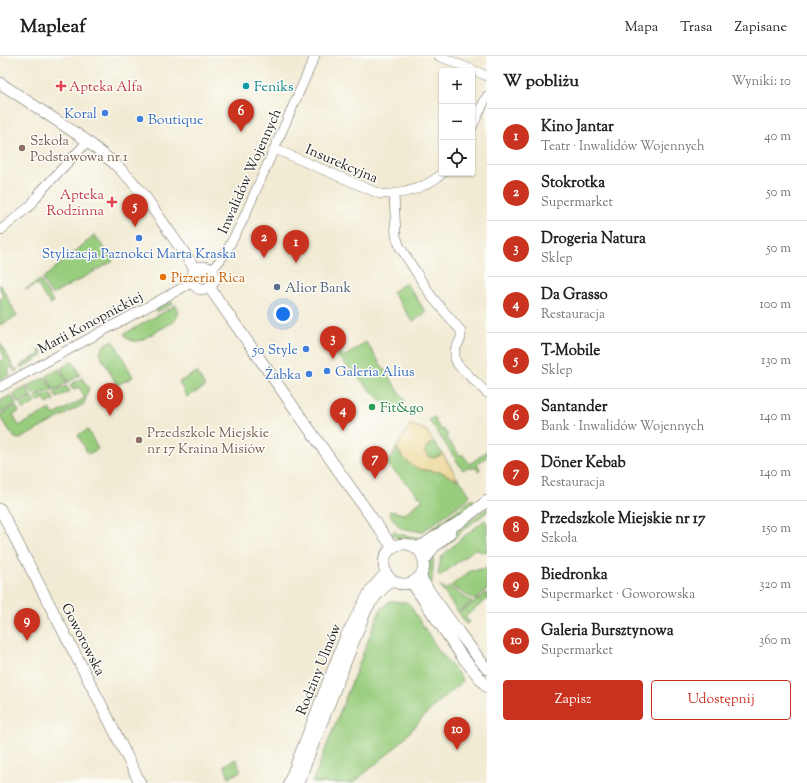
<!DOCTYPE html>
<html lang="pl">
<head>
<meta charset="utf-8">
<style>
  :root { --surface:#fff; --page:#f2f2f2; --text:#222; --muted:#767676; --line:#e0e0e0; --accent:#c8321e }
  body { margin:0; font-family:"Sorts Mill Goudy",serif; background:var(--page); color:var(--text) }
  .controls { position:absolute; right:12px; top:12px; display:grid; overflow:hidden; border-radius:4px; box-shadow:0 1px 3px #0004 }
  .controls button { width:36px; height:36px; display:grid; place-items:center; padding:0; border:0; border-bottom:1px solid var(--line); background:var(--surface); color:var(--text); font:20px sans-serif }
  .you { position:absolute; left:283px; top:258px; width:14px; height:14px; margin:-10px; border:3px solid #fff; border-radius:50%; background:#1a73e8; box-shadow:0 0 0 6px #1a73e833 }
  .badge { display:grid; place-items:center; width:26px; height:26px; border-radius:50%; background:var(--accent); color:#fff; font-size:13px; font-weight:700 }
  .pin { position:absolute; translate:-50% -33px; filter:drop-shadow(0 1px 2px #0008) }
  .pin::after { content:''; position:absolute; top:21px; width:14px; height:12px; background:inherit; clip-path:polygon(0 0,100% 0,50% 100%) }
  .list { margin:0; padding:0; list-style:none }
  h2 { display:flex; justify-content:space-between; align-items:center; height:52px; margin:0; padding:0 16px; font-size:17px }
  h2 small { font-size:13px; font-weight:400; color:var(--muted) }
  .list li { display:grid; grid-template-columns:26px 1fr auto; gap:12px; align-items:center; box-sizing:border-box; height:56px; padding:0 16px; border-top:1px solid var(--line) }
  .list b { display:block; font-size:15px; white-space:nowrap }
  .list p { margin:0; font-size:13px; white-space:nowrap; color:var(--muted) }
  .list em { font-size:13px; font-style:normal; color:var(--muted) }
  .actions { display:flex; gap:8px; padding:12px 16px }
  .actions a { flex:1; padding:9px 0; border:1px solid var(--accent); border-radius:4px; text-align:center; font-size:14px; color:var(--accent) }
  .actions .main { background:var(--accent); color:#fff }
  .icon { flex:none; width:22px; height:22px; fill:none; stroke:currentColor; stroke-width:2; stroke-linecap:round; stroke-linejoin:round }
  .map { position:relative; flex:none; width:487px; height:727px; overflow:hidden }
  header { display:flex; align-items:center; gap:24px; box-sizing:border-box; height:56px; padding:0 20px; background:var(--surface); border-bottom:1px solid var(--line) }
  header strong { font-size:19px }
  nav { display:flex; gap:22px; margin-inline-start:auto; font-size:14px }
  main { display:flex }
  aside { flex:1; background:var(--surface) }
  .map>svg:first-child { display:block }
  .green { fill:#99cd7e; stroke:#5a744d }
  .sand { fill:#eeda9e; stroke:#857b5d }
  .lines { fill:none; stroke-linecap:round; stroke-linejoin:round }
  .minor-casing { stroke:#67645c; stroke-width:10 }
  .tertiary-casing { stroke:#67645c; stroke-width:12 }
  .minor { stroke:#fff; stroke-width:9 }
  .tertiary { stroke:#fff; stroke-width:11 }
  .health-dot { fill:#e0444e; stroke:#fdfcf7; stroke-width:1.5 }
  .culture-dot { fill:#0f9aa8; stroke:#fdfcf7; stroke-width:1.5 }
  .shop-dot { fill:#3f7fe0; stroke:#fdfcf7; stroke-width:1.5 }
  .education-dot { fill:#8d6e63; stroke:#fdfcf7; stroke-width:1.5 }
  .food-dot { fill:#e8710a; stroke:#fdfcf7; stroke-width:1.5 }
  .service-dot { fill:#5c6f8a; stroke:#fdfcf7; stroke-width:1.5 }
  .leisure-dot { fill:#2e9e5b; stroke:#fdfcf7; stroke-width:1.5 }
  .labels { text-anchor:middle; stroke-width:3; stroke-linejoin:round; paint-order:stroke }
  .health-label { font-size:14px; fill:#be3a42; stroke:#fdfcf7; text-anchor:start }
  .culture-label { font-size:14px; fill:#0d838f; stroke:#fdfcf7; text-anchor:start }
  .shop-label { font-size:14px; fill:#366cbe; stroke:#fdfcf7; text-anchor:end }
  .education-label { font-size:14px; fill:#785e54; stroke:#fdfcf7; text-anchor:start }
  .street-label { font-size:14px; fill:#1c1c1c; stroke:#fdfcf7 }
  .food-label { font-size:14px; fill:#c56008; stroke:#fdfcf7; text-anchor:start }
  .service-label { font-size:14px; fill:#4e5e75; stroke:#fdfcf7; text-anchor:start }
  .leisure-label { font-size:14px; fill:#27864d; stroke:#fdfcf7; text-anchor:start }
</style>
</head>
<body>
<header>
<strong>Mapleaf</strong>
<nav><a>Mapa</a><a>Trasa</a><a>Zapisane</a></nav>
</header>
<main>
<div class="map">
<svg width="487" height="727" viewBox="0 0 487 727">
  <rect width="100%" height="100%" fill="#fdfcf7"/>
  <filter id="ink" filterUnits="userSpaceOnUse"><feTurbulence type="fractalNoise" baseFrequency=".025" numOctaves="2"/><feDisplacementMap in="SourceGraphic" scale="8" xChannelSelector="R" yChannelSelector="G"/><feConvolveMatrix kernelMatrix="1 2 1 2 8 2 1 2 1" color-interpolation-filters="sRGB"/></filter>
  <filter id="wash" filterUnits="userSpaceOnUse"><feTurbulence type="fractalNoise" baseFrequency=".012" numOctaves="4" result="noise"/><feDisplacementMap in="SourceGraphic" scale="16" xChannelSelector="R" yChannelSelector="G"/><feGaussianBlur stdDeviation="0.9" result="paint"/><feColorMatrix in="noise" values="0 0 0 0 0 0 0 0 0 0 0 0 0 0 0 0 0 1.4 0 .05"/><feComposite in="paint" operator="in"/></filter>
  <g filter="url(#wash)">
    <rect width="100%" height="100%" fill="#f2ebd4"/>
    <path class="green" d="M95,179l18,26 -61,34 -10,-16z
      M40,224l13,22 -3,2 -3,-5h-1l-9,-15 -11,6v-1z
      M406,227l20,29 -13,10 -21,-30z
      M0,228l17,32 -17,9v-26l4,-2 -4,-8z
      M172,246l1,2 -17,8 -2,-5z
      M176,249l2,6 -3,10 -32,18c-7,4 -15,2 -19,-5z
      M113,284l20,37 -16,8 -15,-27 -2,-5 5,-9z
      M0,286l14,26h2l2,2 -3,2 -3,-5 -4,3 2,4 -10,6v-19l5,-3 -5,-10z
      M366,286l39,59 -10,14 -59,-60 4,-3 4,5z
      M39,294l3,1v5l-21,12 -1,-2 20,-12z
      M73,305l7,14 -12,7 -7,-14z
      M59,313l8,14 -13,7 -7,-13 1,-2z
      M197,316l8,15 -18,10 -8,-15z
      M45,321l8,14 -20,3 -5,-8z
      M82,322l7,10 -5,16 -64,35 -5,-1 -15,-21v-2l16,-9 3,6 -6,3 6,11 31,-17 4,6 31,-17 -6,-11 -6,3 -3,-5z
      M66,330l4,5 -13,7 -3,-5z
      M27,331l4,9 -13,7 -5,-9z
      M51,338l3,6 -7,4 -3,-6 -6,4 -3,-6z
      M11,339l5,9 -16,9v-12z
      M32,342l3,5 -12,7 -3,-6z
      M434,361l2,3 -1,1 6,9 2,-1 5,6 -2,2 14,19 2,-2 8,10 17,-13v6l-10,7 3,4 -1,3 -2,-3h-11l-3,2 -34,-50z
      M88,374l10,19 -10,5 -10,-19z
      M434,386l9,12 -8,4 -6,-1 -4,-4c0,-5 3,-10 9,-11z
      M397,391l2,6 8,8 17,9 17,2 15,7 2,-1 12,17 -3,4 -45,33 -22,-4 -11,-15 1,-2 14,3 19,-14 -37,-37 7,-8z
      M473,443v6l-4,4 -37,26 -3,-4 40,-30z
      M487,452v4l-25,19 -20,18 -2,-3 22,-20z
      M485,464l2,3v28l-3,2 -2,-2 -2,1 -4,-4 -36,28h-2l3,-19 21,-19z
      M395,475l3,3 26,5c-11,5 -23,3 -33,-5z
      M434,496l-2,30 -4,4c-3,-12 -1,-24 6,-34z
      M487,512v22l-12,10 -24,-14 19,-15z
      M442,530l3,4 4,-3 23,15 -14,10 -18,-25z
      M487,537v6l-22,18 4,5 -3,2 -7,-11z
      M390,545l16,1 3,2 30,47 22,26 1,5 -30,26 -36,39 -43,36h-41l65,-165 4,-9z
      M236,703l5,12 -12,6 -5,-12z"/>
    <path class="sand" d="M410,368l16,6 8,12c-6,1 -9,6 -9,11l4,4 6,1 8,-4 15,25c-6,0 -11,-5 -17,-7 -5,-1 -11,-1 -16,-2 -11,-1 -25,-12 -28,-23z"/>
  </g>
  <g filter="url(#ink)">
    <g class="lines">
      <g class="minor-casing">
        <path id="minor" d="M439,0l48,20
          M472,71l15,-31
          M275,93l105,45c23,1 45,-6 63,-21
          M394,138l2,42 4,11 32,50 29,34v7l-6,12v9l3,6 29,28
          M0,172l1,2 30,-25 9,-13 48,-51
          M211,215l14,-17 17,-32 73,-166
          M0,331l193,-105"/>
      </g>
      <g class="tertiary-casing">
        <path id="tertiary" d="M0,27l83,55 32,26 15,15 15,18 51,73
          M192 222a11 11 0 1 1 22 0a11 11 0 1 1-22 0Z
          M209,231l184,261
          M0,453l103,199 37,75
          M384 508a20 20 0 1 1 40 0a20 20 0 1 1-40 0Z
          M415,492l8,-3 19,-13 18,-10 27,-21
          M424,505l9,-13 17,-15
          M420,520l9,15 31,43 27,35
          M412,527l49,72 26,32
          M289,727l57,-147 25,-46 15,-17
          M298,727l68,-173c7,-12 15,-21 26,-29"/>
      </g>
      <use href="#minor" class="minor"/>
      <use href="#tertiary" class="tertiary"/>
    </g>
  </g>
  <g class="health-dot">
    <path d="M59 24h4v4h4v4h-4v4h-4v-4h-4v-4h4z"/>
    <path d="M110 140h4v4h4v4h-4v4h-4v-4h-4v-4h4z"/>
  </g>
  <circle class="culture-dot" cx="246" cy="30" r="4"/>
  <g class="shop-dot">
    <circle cx="105" cy="57" r="4"/>
    <circle cx="140" cy="63" r="4"/>
    <circle cx="139" cy="182" r="4"/>
    <circle cx="306" cy="293" r="4"/>
    <circle cx="327" cy="315" r="4"/>
    <circle cx="309" cy="318" r="4"/>
  </g>
  <g class="education-dot">
    <circle cx="22" cy="92" r="4"/>
    <circle cx="139" cy="384" r="4"/>
  </g>
  <circle class="food-dot" cx="163" cy="221" r="4"/>
  <circle class="service-dot" cx="277" cy="231" r="4"/>
  <circle class="leisure-dot" cx="372" cy="351" r="4"/>
  <g class="labels">
    <g class="health-label">
      <text x="69" y="35">Apteka Alfa</text>
      <text x="104" y="143" text-anchor="end">Apteka<tspan x="104" dy="16">Rodzinna</tspan></text>
    </g>
    <g class="culture-label">
      <text x="254" y="35">Feniks</text>
    </g>
    <g class="shop-label">
      <text x="97" y="62">Koral</text>
      <text x="148" y="68" text-anchor="start">Boutique</text>
      <text x="139" y="202" text-anchor="middle">Stylizacja Paznokci Marta Kraska</text>
      <text x="298" y="298">50 Style</text>
      <text x="335" y="320" text-anchor="start">Galeria Alius</text>
      <text x="301" y="323">Żabka</text>
    </g>
    <g class="education-label">
      <text x="30" y="89">Szkoła<tspan x="30" dy="16">Podstawowa nr 1</tspan></text>
      <text x="147" y="381">Przedszkole Miejskie<tspan x="147" dy="16">nr 17 Kraina Misiów</tspan></text>
    </g>
    <g class="street-label">
      <text transform="translate(342 107) rotate(23)" y="5">Insurekcyjna</text>
      <text transform="translate(249 115) rotate(-66)" y="5">Inwalidów Wojennych</text>
      <text transform="translate(90 266) rotate(-28)" y="5">Marii Konopnickiej</text>
      <text transform="translate(84 583) rotate(63)" y="5">Goworowska</text>
      <text transform="translate(318 613) rotate(-68)" y="5">Rodziny Ulmów</text>
    </g>
    <g class="food-label">
      <text x="171" y="226">Pizzeria Rica</text>
    </g>
    <g class="service-label">
      <text x="285" y="236">Alior Bank</text>
    </g>
    <g class="leisure-label">
      <text x="380" y="356">Fit&amp;go</text>
    </g>
  </g>
</svg>
<div class="controls">
<button>+</button>
<button>−</button>
<button><svg class="icon" aria-label="locate" viewBox="0 0 24 24"><circle cx="12" cy="12" r="6"/><path d="M12 2v4M12 18v4M2 12h4M18 12h4"/></svg></button>
</div>
<div class="you"></div>
<div class="pin badge" style="left:296px;top:207px">1</div>
<div class="pin badge" style="left:264px;top:202px">2</div>
<div class="pin badge" style="left:333px;top:303px">3</div>
<div class="pin badge" style="left:343px;top:375px">4</div>
<div class="pin badge" style="left:135px;top:171px">5</div>
<div class="pin badge" style="left:241px;top:76px">6</div>
<div class="pin badge" style="left:375px;top:423px">7</div>
<div class="pin badge" style="left:110px;top:360px">8</div>
<div class="pin badge" style="left:27px;top:585px">9</div>
<div class="pin badge" style="left:457px;top:694px">10</div>
</div>
<aside>
<h2>W pobliżu<small>Wyniki: 10</small></h2>
<ul class="list">
<li><span class="badge">1</span><div><b>Kino Jantar</b><p>Teatr · Inwalidów Wojennych</p></div><em>40 m</em></li>
<li><span class="badge">2</span><div><b>Stokrotka</b><p>Supermarket</p></div><em>50 m</em></li>
<li><span class="badge">3</span><div><b>Drogeria Natura</b><p>Sklep</p></div><em>50 m</em></li>
<li><span class="badge">4</span><div><b>Da Grasso</b><p>Restauracja</p></div><em>100 m</em></li>
<li><span class="badge">5</span><div><b>T-Mobile</b><p>Sklep</p></div><em>130 m</em></li>
<li><span class="badge">6</span><div><b>Santander</b><p>Bank · Inwalidów Wojennych</p></div><em>140 m</em></li>
<li><span class="badge">7</span><div><b>Döner Kebab</b><p>Restauracja</p></div><em>140 m</em></li>
<li><span class="badge">8</span><div><b>Przedszkole Miejskie nr 17</b><p>Szkoła</p></div><em>150 m</em></li>
<li><span class="badge">9</span><div><b>Biedronka</b><p>Supermarket · Goworowska</p></div><em>320 m</em></li>
<li><span class="badge">10</span><div><b>Galeria Bursztynowa</b><p>Supermarket</p></div><em>360 m</em></li>
</ul>
<div class="actions"><a class="main">Zapisz</a><a>Udostępnij</a></div>
</aside>
</main>
</body>
</html>
